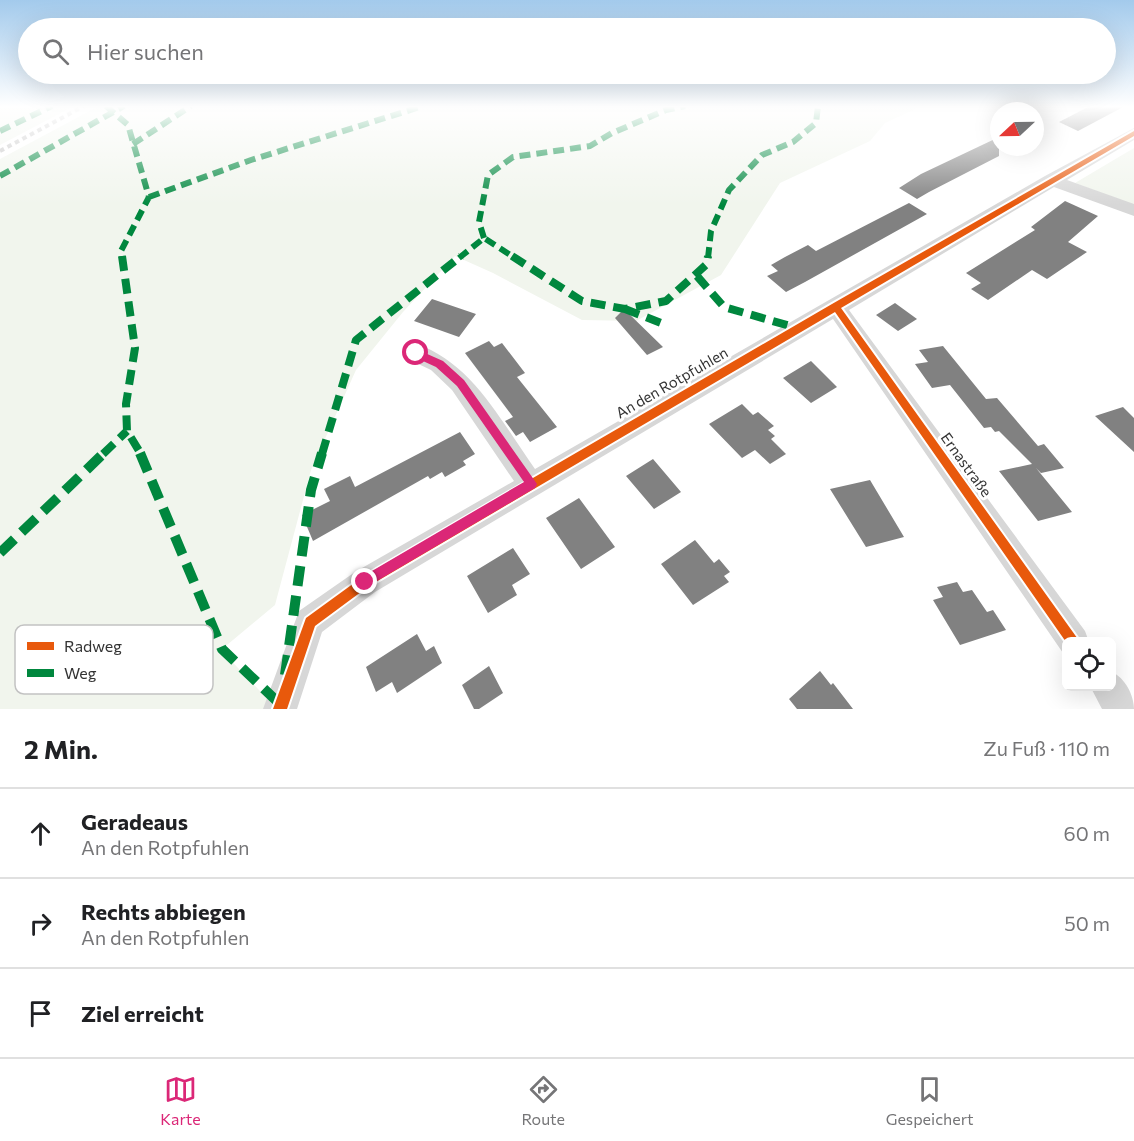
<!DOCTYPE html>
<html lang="de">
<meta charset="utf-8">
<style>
:root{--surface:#fff;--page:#f2f2f2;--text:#202124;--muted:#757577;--line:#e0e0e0;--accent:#db2777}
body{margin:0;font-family:Commissioner,sans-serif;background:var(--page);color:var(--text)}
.controls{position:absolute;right:18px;bottom:18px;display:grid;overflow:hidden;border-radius:9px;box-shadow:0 6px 24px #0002}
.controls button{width:54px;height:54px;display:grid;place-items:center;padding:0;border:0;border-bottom:2px solid var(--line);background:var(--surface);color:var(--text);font:30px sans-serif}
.compass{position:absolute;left:990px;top:102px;width:54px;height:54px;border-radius:50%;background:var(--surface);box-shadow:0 6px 24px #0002;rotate:248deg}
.stop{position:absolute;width:18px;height:18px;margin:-14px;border:4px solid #db2777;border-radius:50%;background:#fff}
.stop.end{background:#db2777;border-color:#fff;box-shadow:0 2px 6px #0008}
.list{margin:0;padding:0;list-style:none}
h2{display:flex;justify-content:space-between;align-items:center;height:78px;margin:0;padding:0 24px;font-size:26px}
h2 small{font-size:20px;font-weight:400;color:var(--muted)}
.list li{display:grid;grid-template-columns:39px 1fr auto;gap:18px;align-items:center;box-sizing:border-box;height:90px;padding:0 24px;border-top:2px solid var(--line)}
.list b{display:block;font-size:22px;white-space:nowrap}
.list p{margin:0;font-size:20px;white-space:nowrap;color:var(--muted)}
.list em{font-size:20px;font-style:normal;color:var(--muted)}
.icon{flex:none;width:33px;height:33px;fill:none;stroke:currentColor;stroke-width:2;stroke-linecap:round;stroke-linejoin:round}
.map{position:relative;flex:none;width:1134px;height:709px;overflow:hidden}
.search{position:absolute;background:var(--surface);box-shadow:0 6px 24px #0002;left:18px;right:18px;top:18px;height:66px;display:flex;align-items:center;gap:15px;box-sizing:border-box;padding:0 21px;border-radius:33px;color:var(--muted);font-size:22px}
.sheet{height:348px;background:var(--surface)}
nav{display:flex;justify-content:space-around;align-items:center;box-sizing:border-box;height:84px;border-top:2px solid var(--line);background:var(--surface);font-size:16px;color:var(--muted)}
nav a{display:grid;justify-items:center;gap:3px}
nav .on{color:var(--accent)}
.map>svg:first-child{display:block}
.green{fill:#f1f5ed}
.building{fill:#818181}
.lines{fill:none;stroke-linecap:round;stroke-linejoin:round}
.minor{fill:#d7d7d7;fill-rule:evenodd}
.rail{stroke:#bebebe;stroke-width:4;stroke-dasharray:4.5 4;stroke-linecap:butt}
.quiet-far2{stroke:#00873e;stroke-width:6;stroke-dasharray:11 6;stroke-linecap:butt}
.quiet-far1{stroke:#00873e;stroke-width:8;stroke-dasharray:15 8;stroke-linecap:butt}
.quiet{stroke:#00873e;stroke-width:10;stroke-dasharray:20 10;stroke-linecap:butt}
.cycleway-casing{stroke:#fff;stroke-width:4}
.cycleway{fill:#e8590c;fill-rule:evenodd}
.route{fill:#db2777}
.labels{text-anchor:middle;stroke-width:6;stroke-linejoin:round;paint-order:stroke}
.street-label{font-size:15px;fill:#333;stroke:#fff}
.key{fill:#fff;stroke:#c2c2c2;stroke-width:1.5}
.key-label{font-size:16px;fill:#333}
</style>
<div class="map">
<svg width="1134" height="709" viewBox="0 0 1134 709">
<rect width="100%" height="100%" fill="#fff"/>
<path class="green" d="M0,106H74L0,145Z
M99,106H922L885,123L870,141L780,183L721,275L636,321L582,320L493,273L455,256L403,312L356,370L311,470L275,605L221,650L277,709H0V159Z
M1134,148V205L1075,183Z"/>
<path class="building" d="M1090,106H1125L1078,131L1059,122Z
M999,137V156L929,192L917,199L899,188L921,174Z
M1065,201L1098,216L1068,242L1087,252L1047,279L1032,270L988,300L971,289L981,283L966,273L1035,230L1031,227Z
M909,203L927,214L805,282L786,292L767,276L778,271L771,265L785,257L808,245L816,251Z
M432,299L476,314L459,337L414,321Z
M895,303L917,319L898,331L876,315Z
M624,309L663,347L647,355L615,318Z
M489,341L494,347L502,343L525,373L517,377L557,427L530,442L523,432L516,436L505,421L513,417L465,353Z
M943,346L986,399L997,398L1038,446L1044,444L1064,468L1041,473L1036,468L1072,512L1038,521L999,471L1032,464L999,431L995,432L991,427L984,428L950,385L932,388L915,364L928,362L919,350Z
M811,361L837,387L811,403L783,378Z
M742,404L753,415L758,412L774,426L768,430L775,436L771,439L786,454L770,464L755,450L742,458L709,424Z
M1123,407L1134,418V452L1095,416Z
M460,432L475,454L463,461L466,465L445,477L442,472L430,479L428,476L313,541L302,515L330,501L324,489L350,476L355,487Z
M653,459L681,492L654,509L626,476Z
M870,480L904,537L866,547L830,489Z
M579,498L615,547L581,569L546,518Z
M695,540L714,563L719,559L730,572L724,576L729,582L693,605L661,564Z
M513,548L530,574L512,585L517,595L488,613L467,576Z
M957,582L963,592L972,590L987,612L993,610L1006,630L960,645L933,600L943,597L937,587Z
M417,634L426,651L434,646L442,663L397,693L392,682L376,692L366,667Z
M489,666L503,693L479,709H474L462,685Z
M820,671L831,685L833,683L853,709H797L789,699Z"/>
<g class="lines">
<path class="minor" d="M1134,128V140L1067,180L1134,204V216L1054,187L849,310L1085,631L1089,642H1066V654L1063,653L833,319L375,592L322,632L297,709H263L299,611L355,572L514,481L452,390L431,370L408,359L405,353L408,347L416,344C472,362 502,423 535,469L1045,176Z
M1112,672C1125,678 1134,695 1134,709H1102L1090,686H1112Z"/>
<path class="rail" d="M0,151L84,106"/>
<path class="quiet-far2" d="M106,106L128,125L149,197L121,251L122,258
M0,131L52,106
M133,144L191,106
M0,176L124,106
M149,197L251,160L423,106
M484,238L479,222L488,175L513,157L590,146L612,133L666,110L685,106
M459,258L484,238L515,258
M708,258L711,231L729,190L762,155L793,142L816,123L818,106"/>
<path class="quiet-far1" d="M122,256L135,348L126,404L127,431L141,454
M512,256L582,301L625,309L666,301L707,264L708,256
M697,276L724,307L797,328
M625,309L661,323
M103,454L127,431
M322,454L356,340L461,256"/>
<path class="quiet" d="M140,453L222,649L281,705V701
M0,553L104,453
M285,675L311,490L322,453"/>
<g class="cycleway-casing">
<path id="cycleway" d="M1134,131V136L841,308L1080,642H1066L835,312L369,586L315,626L287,709H273L306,618L361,578L832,304Z"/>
</g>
<use href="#cycleway" class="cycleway"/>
</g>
<linearGradient id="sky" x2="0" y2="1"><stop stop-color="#a3caec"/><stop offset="0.52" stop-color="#fff"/><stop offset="1" stop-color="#fff" stop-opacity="0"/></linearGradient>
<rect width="1134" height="205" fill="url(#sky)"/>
<path class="route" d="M416,349L443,361L464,380L537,484L535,488L365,588L360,586V578L524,482L457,386L436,367L412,356L411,353Z"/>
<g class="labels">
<g class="street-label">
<text transform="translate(672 383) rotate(-30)" y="5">An den Rotpfuhlen</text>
<text transform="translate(966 465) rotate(54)" y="5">Ernastraße</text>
</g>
</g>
<rect x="15" y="625" width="198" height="69" rx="9" class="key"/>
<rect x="27" y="642" width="27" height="8" fill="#e8590c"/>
<rect x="27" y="669" width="27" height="8" fill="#00873e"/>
<g class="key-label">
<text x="64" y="652">Radweg</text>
<text x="64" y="679">Weg</text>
</g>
</svg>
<div class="controls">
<button><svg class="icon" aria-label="locate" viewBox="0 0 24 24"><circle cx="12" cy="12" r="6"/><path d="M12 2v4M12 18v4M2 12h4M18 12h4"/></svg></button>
</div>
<svg class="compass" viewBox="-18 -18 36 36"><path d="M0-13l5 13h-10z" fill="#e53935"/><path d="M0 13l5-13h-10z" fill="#757577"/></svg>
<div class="stop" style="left:416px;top:353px"></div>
<div class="stop end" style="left:365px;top:582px"></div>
<div class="search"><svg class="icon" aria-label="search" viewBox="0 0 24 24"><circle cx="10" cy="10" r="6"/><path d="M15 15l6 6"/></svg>Hier suchen</div>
</div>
<section class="sheet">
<h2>2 Min.<small>Zu Fuß · 110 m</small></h2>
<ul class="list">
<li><svg class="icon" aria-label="ahead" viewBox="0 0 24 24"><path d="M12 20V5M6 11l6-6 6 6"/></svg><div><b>Geradeaus</b><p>An den Rotpfuhlen</p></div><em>60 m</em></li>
<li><svg class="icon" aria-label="right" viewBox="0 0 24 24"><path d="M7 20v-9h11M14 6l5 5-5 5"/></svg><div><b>Rechts abbiegen</b><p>An den Rotpfuhlen</p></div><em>50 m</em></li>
<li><svg class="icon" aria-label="arrive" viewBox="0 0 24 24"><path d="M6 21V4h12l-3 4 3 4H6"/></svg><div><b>Ziel erreicht</b></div></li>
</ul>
</section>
<nav>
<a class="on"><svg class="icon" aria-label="map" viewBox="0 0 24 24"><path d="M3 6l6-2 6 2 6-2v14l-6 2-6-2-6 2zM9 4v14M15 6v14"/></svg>Karte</a>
<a><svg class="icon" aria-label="directions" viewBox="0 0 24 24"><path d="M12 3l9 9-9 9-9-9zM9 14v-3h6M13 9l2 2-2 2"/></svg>Route</a>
<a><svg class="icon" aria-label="saved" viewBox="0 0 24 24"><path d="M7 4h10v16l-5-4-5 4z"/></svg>Gespeichert</a>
</nav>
